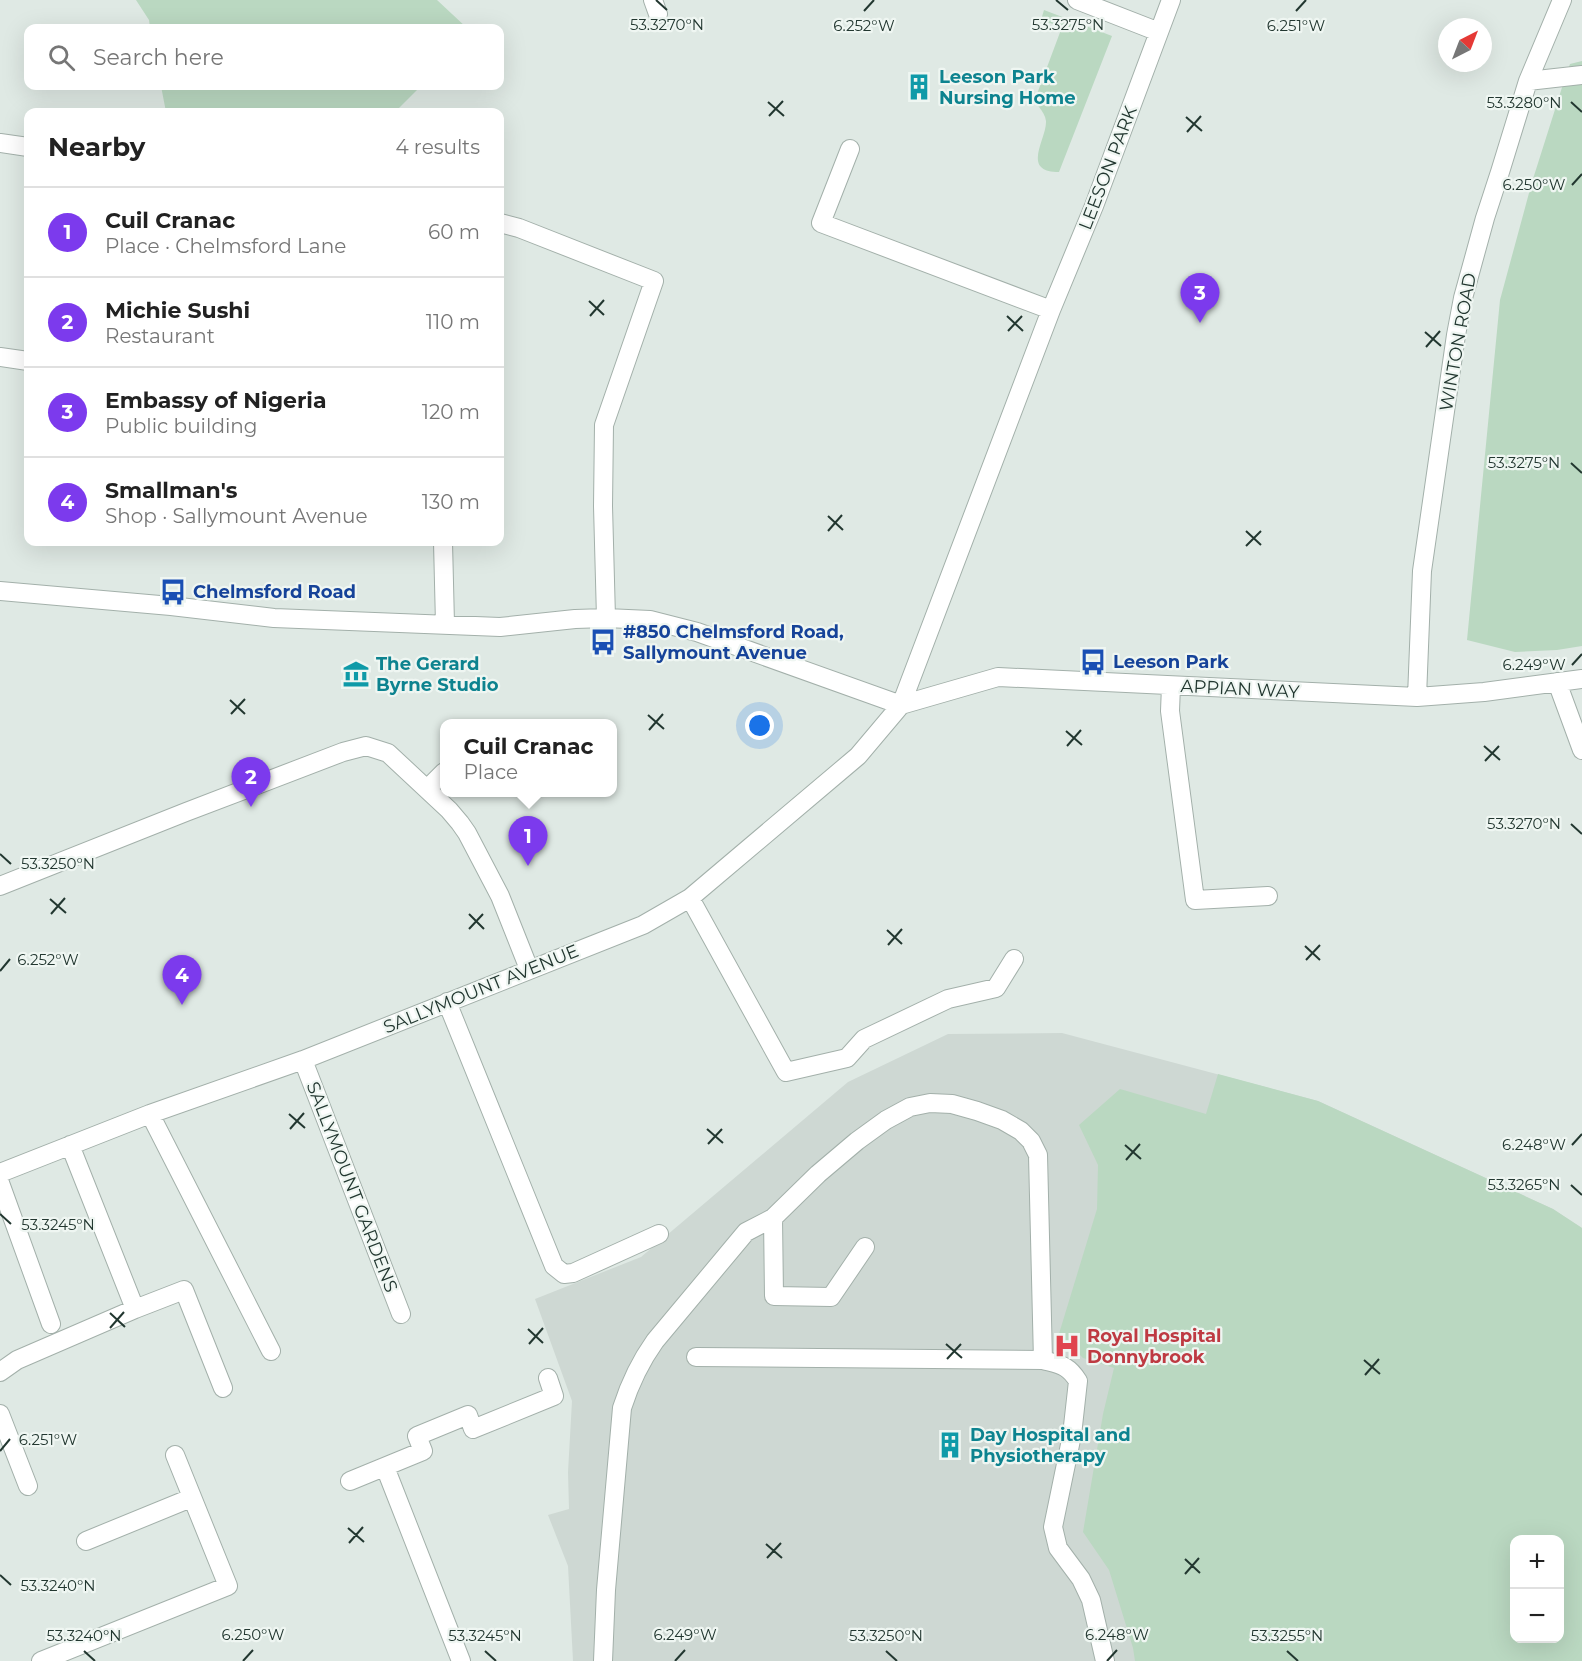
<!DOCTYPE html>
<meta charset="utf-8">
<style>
:root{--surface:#fff;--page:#f6f6f6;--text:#222;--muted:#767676;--line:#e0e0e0;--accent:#7c3aed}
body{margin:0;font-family:Montserrat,sans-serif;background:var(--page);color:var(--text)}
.controls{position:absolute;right:18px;bottom:18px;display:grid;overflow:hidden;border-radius:12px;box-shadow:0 6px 24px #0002}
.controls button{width:54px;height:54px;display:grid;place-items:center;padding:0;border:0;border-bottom:2px solid var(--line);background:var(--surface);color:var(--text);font:30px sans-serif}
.compass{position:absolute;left:1438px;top:18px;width:54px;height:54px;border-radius:50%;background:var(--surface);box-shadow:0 6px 24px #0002;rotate:42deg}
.you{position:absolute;left:760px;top:726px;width:21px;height:21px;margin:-15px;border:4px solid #fff;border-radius:50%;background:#1a73e8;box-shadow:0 0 0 9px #1a73e833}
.badge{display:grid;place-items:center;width:39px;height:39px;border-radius:50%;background:var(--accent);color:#fff;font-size:20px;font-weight:700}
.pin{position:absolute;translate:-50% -50px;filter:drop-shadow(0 2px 3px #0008)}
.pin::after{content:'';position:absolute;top:32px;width:21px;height:18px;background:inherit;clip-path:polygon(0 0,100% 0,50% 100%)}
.popup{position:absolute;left:440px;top:719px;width:177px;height:78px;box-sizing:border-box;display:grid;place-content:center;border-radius:12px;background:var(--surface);filter:drop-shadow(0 2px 4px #0005);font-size:20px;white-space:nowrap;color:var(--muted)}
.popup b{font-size:22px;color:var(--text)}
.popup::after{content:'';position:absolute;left:50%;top:100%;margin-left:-12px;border:12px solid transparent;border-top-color:var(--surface)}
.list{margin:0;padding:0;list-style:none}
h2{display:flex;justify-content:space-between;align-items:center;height:78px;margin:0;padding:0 24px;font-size:26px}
h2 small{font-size:20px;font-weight:400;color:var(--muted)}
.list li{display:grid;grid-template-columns:39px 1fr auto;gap:18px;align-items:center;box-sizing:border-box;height:90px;padding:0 24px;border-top:2px solid var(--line)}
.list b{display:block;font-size:22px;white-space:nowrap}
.list p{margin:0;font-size:20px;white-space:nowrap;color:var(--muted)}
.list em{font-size:20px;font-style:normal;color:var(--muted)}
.icon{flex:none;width:33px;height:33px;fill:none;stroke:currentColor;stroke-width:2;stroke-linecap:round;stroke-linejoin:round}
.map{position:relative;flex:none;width:1582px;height:1661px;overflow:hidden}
.search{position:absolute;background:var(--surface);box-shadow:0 6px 24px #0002;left:24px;top:24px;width:480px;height:66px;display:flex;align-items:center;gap:15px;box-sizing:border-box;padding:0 21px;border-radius:12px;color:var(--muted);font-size:22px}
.panel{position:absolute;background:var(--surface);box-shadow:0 6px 24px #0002;left:24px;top:108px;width:480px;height:438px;border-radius:12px}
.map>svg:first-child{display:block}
.built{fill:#ced8d3;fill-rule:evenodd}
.green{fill:#bad8c1;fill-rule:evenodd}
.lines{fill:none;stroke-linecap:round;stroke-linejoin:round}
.minor-casing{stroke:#a3b0aa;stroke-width:20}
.minor{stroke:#fff;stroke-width:18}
.ticks{fill:none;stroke:#223730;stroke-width:2}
.labels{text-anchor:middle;stroke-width:4.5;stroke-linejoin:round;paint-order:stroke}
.culture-label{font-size:18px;font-weight:bold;fill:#0d838f;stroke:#eff6f2;text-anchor:start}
.street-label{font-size:18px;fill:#223730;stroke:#eff6f2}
.transit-label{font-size:18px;font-weight:bold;fill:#164399;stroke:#eff6f2;text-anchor:start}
.health-label{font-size:18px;font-weight:bold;fill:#be3a42;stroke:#eff6f2;text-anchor:start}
.ticks-label{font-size:15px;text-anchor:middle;fill:#223730;stroke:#eff6f2;stroke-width:4.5;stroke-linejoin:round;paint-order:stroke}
</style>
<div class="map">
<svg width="1582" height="1661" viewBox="0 0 1582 1661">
<rect width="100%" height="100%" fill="#dfe9e4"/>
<path class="built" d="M1062,1033L1318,1101L1553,1209L1582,1228V1661H573L568,1566L548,1515L569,1509L568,1472L572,1401L535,1299L641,1257L848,1082L948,1034ZM1514,1540H1560V1638H1514Z"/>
<path class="green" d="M136,0H437L467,28H150L149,20Z
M1044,10L1112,36L1059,172C1020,172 1047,139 1046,121C1045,111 1034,102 1028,94L1029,91L1037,94L1062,27L1041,20Z
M1582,61V646L1557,650L1515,652L1467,640L1500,300L1532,182L1565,78L1570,64Z
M161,86H421L395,112H166Z
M1218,1074L1318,1101L1553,1209L1582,1228V1661H1135L1133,1648L1109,1570L1083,1532L1103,1414L1114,1368L1083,1358L1071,1346L1058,1337L1097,1209L1098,1165L1079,1125L1120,1089L1206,1114ZM1514,1540H1560V1638H1514Z"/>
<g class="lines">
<g class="minor-casing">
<path id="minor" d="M653,0L658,14
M1077,0L1159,32
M1528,81L1582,75
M0,143L28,147
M850,149L821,223L1051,310
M500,223L519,228L654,281L604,425L603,506L606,618
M0,357L28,361
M443,542L445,624
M0,591L171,606L274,618L500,627L575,619L606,618L650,620L697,632L901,705
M1557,682L1582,750
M1171,686L1170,711L1195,900L1268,896
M1417,697L1422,571L1456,335L1463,298L1485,218L1500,172L1528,81L1562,0
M901,705L998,677L1417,697L1484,692L1582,679
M427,789L444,772
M0,886L186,812L343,752L366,746L388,753L449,810L460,823L467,833L500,896L529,969
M690,898L786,1072L847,1058L864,1039L948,999L996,988L1014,959
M447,1002L554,1266L564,1274L573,1273L659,1234
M303,1060L401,1314
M150,1114L271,1351
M70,1145L135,1309
M0,1173L150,1114L303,1060L643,925L690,898L858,756L901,705L1051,310L1094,206L1171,0
M0,1183L51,1324
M773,1218L774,1296L831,1297L865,1247
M696,1357L1043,1360
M0,1372L17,1360L135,1309L184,1290L223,1388
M0,1414L28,1486
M385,1467L461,1661
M350,1481L423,1451L417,1436L468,1415L473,1429L554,1396L548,1378
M86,1541L191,1498
M41,1661L228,1586L175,1455
M603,1661L606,1590L622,1408C630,1383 640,1362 655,1341L746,1232L773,1218L818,1174L857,1141L886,1120L910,1107L930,1103L952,1104L977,1111L1002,1120L1021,1131L1031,1141L1038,1155L1043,1360C1061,1365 1068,1365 1078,1381L1072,1435L1053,1527L1058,1548L1081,1579L1091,1600L1105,1661"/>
</g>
<use href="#minor" class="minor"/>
</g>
<path class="ticks" d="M656,0L667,10M1056,0L1068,10M864,11L874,0M1296,11L1306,0M768,102L784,116M1571,102L1582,112M769,116L783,101M1186,117L1202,131M1187,132L1201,116M1572,185L1582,174M589,301L604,315M590,316L604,300M1007,316L1023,331M1008,331L1022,316M1425,332L1441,346M1426,347L1440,331M1571,463L1582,473M828,516L843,530M828,531L842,515M1246,531L1261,545M1246,546L1261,531M1572,665L1582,654M230,700L245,714M231,714L245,699M648,715L664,729M649,730L663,714M1066,731L1082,745M1067,746L1081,730M1484,746L1500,760M1485,761L1499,746M1571,824L1582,834M0,854L11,864M50,899L66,913M51,914L65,898M469,914L484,929M469,929L483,914M887,930L902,944M888,945L902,929M1305,946L1320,960M1306,960L1320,945M0,971L10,959M289,1114L305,1128M290,1129L304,1113M707,1129L723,1143M708,1144L722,1129M1125,1145L1141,1159M1572,1145L1582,1134M1126,1160L1140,1144M1571,1185L1582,1195M0,1214L11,1224M110,1313L125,1327M110,1328L124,1312M528,1329L543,1343M529,1344L543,1328M946,1344L962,1358M947,1359L961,1344M1364,1360L1380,1374M1365,1375L1379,1359M0,1451L10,1439M348,1528L364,1542M349,1543L363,1527M766,1544L782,1558M767,1558L781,1543M1185,1559L1200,1573M1185,1574L1199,1558M0,1575L11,1585M84,1651L95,1661M485,1651L496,1661M886,1651L897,1661M1287,1651L1298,1661M243,1661L253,1650M675,1661L685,1650M1107,1661L1117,1650"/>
<defs>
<g id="building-bare" transform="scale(2.07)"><path d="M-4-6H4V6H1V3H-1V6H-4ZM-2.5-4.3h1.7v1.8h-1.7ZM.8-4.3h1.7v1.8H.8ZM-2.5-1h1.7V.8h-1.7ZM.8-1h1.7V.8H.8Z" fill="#0f9aa8" stroke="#eff6f2" stroke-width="2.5" paint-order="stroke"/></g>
<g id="bus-bare" transform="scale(2.07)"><path d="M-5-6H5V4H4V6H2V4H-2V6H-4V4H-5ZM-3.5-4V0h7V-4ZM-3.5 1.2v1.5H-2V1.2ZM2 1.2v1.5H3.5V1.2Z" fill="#1a4fb4" stroke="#eff6f2" stroke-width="2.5" paint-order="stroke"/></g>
<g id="museum-bare" transform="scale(2.07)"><path d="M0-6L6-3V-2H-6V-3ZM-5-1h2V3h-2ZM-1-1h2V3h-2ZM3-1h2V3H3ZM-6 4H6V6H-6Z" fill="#0f9aa8" stroke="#eff6f2" stroke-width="2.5" paint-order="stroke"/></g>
<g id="hospital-bare" transform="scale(2.07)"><path d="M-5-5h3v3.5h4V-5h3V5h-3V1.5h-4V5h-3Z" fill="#e0444e" stroke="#eff6f2" stroke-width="2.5" paint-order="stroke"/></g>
</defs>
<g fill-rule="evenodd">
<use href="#building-bare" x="919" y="87"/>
<use href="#bus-bare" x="173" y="592"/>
<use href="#bus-bare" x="603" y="642"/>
<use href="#bus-bare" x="1093" y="662"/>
<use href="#museum-bare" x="356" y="674"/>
<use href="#hospital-bare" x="1067" y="1346"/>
<use href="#building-bare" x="950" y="1445"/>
</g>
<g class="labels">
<g class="culture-label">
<text x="939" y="83">Leeson Park<tspan x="939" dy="21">Nursing Home</tspan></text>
<text x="376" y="670">The Gerard<tspan x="376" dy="21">Byrne Studio</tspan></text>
<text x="970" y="1441">Day Hospital and<tspan x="970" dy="21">Physiotherapy</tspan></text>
</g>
<g class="street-label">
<text transform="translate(1108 168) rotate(-69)" y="6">LEESON PARK</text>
<text transform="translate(1458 342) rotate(-80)" y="6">WINTON ROAD</text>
<text transform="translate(1240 689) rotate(3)" y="6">APPIAN WAY</text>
<text transform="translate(481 989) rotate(-22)" y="6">SALLYMOUNT AVENUE</text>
<text transform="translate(352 1187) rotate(69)" y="6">SALLYMOUNT GARDENS</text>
</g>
<g class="transit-label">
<text x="193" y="598">Chelmsford Road</text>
<text x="623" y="638">#850 Chelmsford Road,<tspan x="623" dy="21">Sallymount Avenue</tspan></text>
<text x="1113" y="668">Leeson Park</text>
</g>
<g class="health-label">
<text x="1087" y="1342">Royal Hospital<tspan x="1087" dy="21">Donnybrook</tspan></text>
</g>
</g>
<g class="ticks-label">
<text x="667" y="30">53.3270°N</text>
<text x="1068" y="30">53.3275°N</text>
<text x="864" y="31">6.252°W</text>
<text x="1296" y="31">6.251°W</text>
<text x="1524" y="108">53.3280°N</text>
<text x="1534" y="190">6.250°W</text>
<text x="1524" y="468">53.3275°N</text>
<text x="1534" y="670">6.249°W</text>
<text x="1524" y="829">53.3270°N</text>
<text x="58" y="869">53.3250°N</text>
<text x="48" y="965">6.252°W</text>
<text x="1534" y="1150">6.248°W</text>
<text x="1524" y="1190">53.3265°N</text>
<text x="58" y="1230">53.3245°N</text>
<text x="48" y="1445">6.251°W</text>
<text x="58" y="1591">53.3240°N</text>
<text x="253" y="1640">6.250°W</text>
<text x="685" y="1640">6.249°W</text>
<text x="1117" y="1640">6.248°W</text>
<text x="84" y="1641">53.3240°N</text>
<text x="485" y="1641">53.3245°N</text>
<text x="886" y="1641">53.3250°N</text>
<text x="1287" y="1641">53.3255°N</text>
</g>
</svg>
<div class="controls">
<button>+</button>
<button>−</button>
</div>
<svg class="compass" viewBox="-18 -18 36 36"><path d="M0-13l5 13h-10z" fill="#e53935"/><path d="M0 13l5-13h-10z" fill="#767676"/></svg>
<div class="you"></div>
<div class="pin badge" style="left:528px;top:866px">1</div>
<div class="popup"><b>Cuil Cranac</b>Place</div>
<div class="pin badge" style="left:251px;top:807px">2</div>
<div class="pin badge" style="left:1200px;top:323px">3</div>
<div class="pin badge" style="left:182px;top:1005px">4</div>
<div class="search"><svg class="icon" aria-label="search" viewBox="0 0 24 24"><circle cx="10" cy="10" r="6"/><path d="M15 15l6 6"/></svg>Search here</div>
<section class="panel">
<h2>Nearby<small>4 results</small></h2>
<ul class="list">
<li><span class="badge">1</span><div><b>Cuil Cranac</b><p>Place · Chelmsford Lane</p></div><em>60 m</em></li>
<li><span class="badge">2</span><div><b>Michie Sushi</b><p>Restaurant</p></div><em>110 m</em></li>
<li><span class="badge">3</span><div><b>Embassy of Nigeria</b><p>Public building</p></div><em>120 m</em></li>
<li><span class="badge">4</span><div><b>Smallman's</b><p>Shop · Sallymount Avenue</p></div><em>130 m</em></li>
</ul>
</section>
</div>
